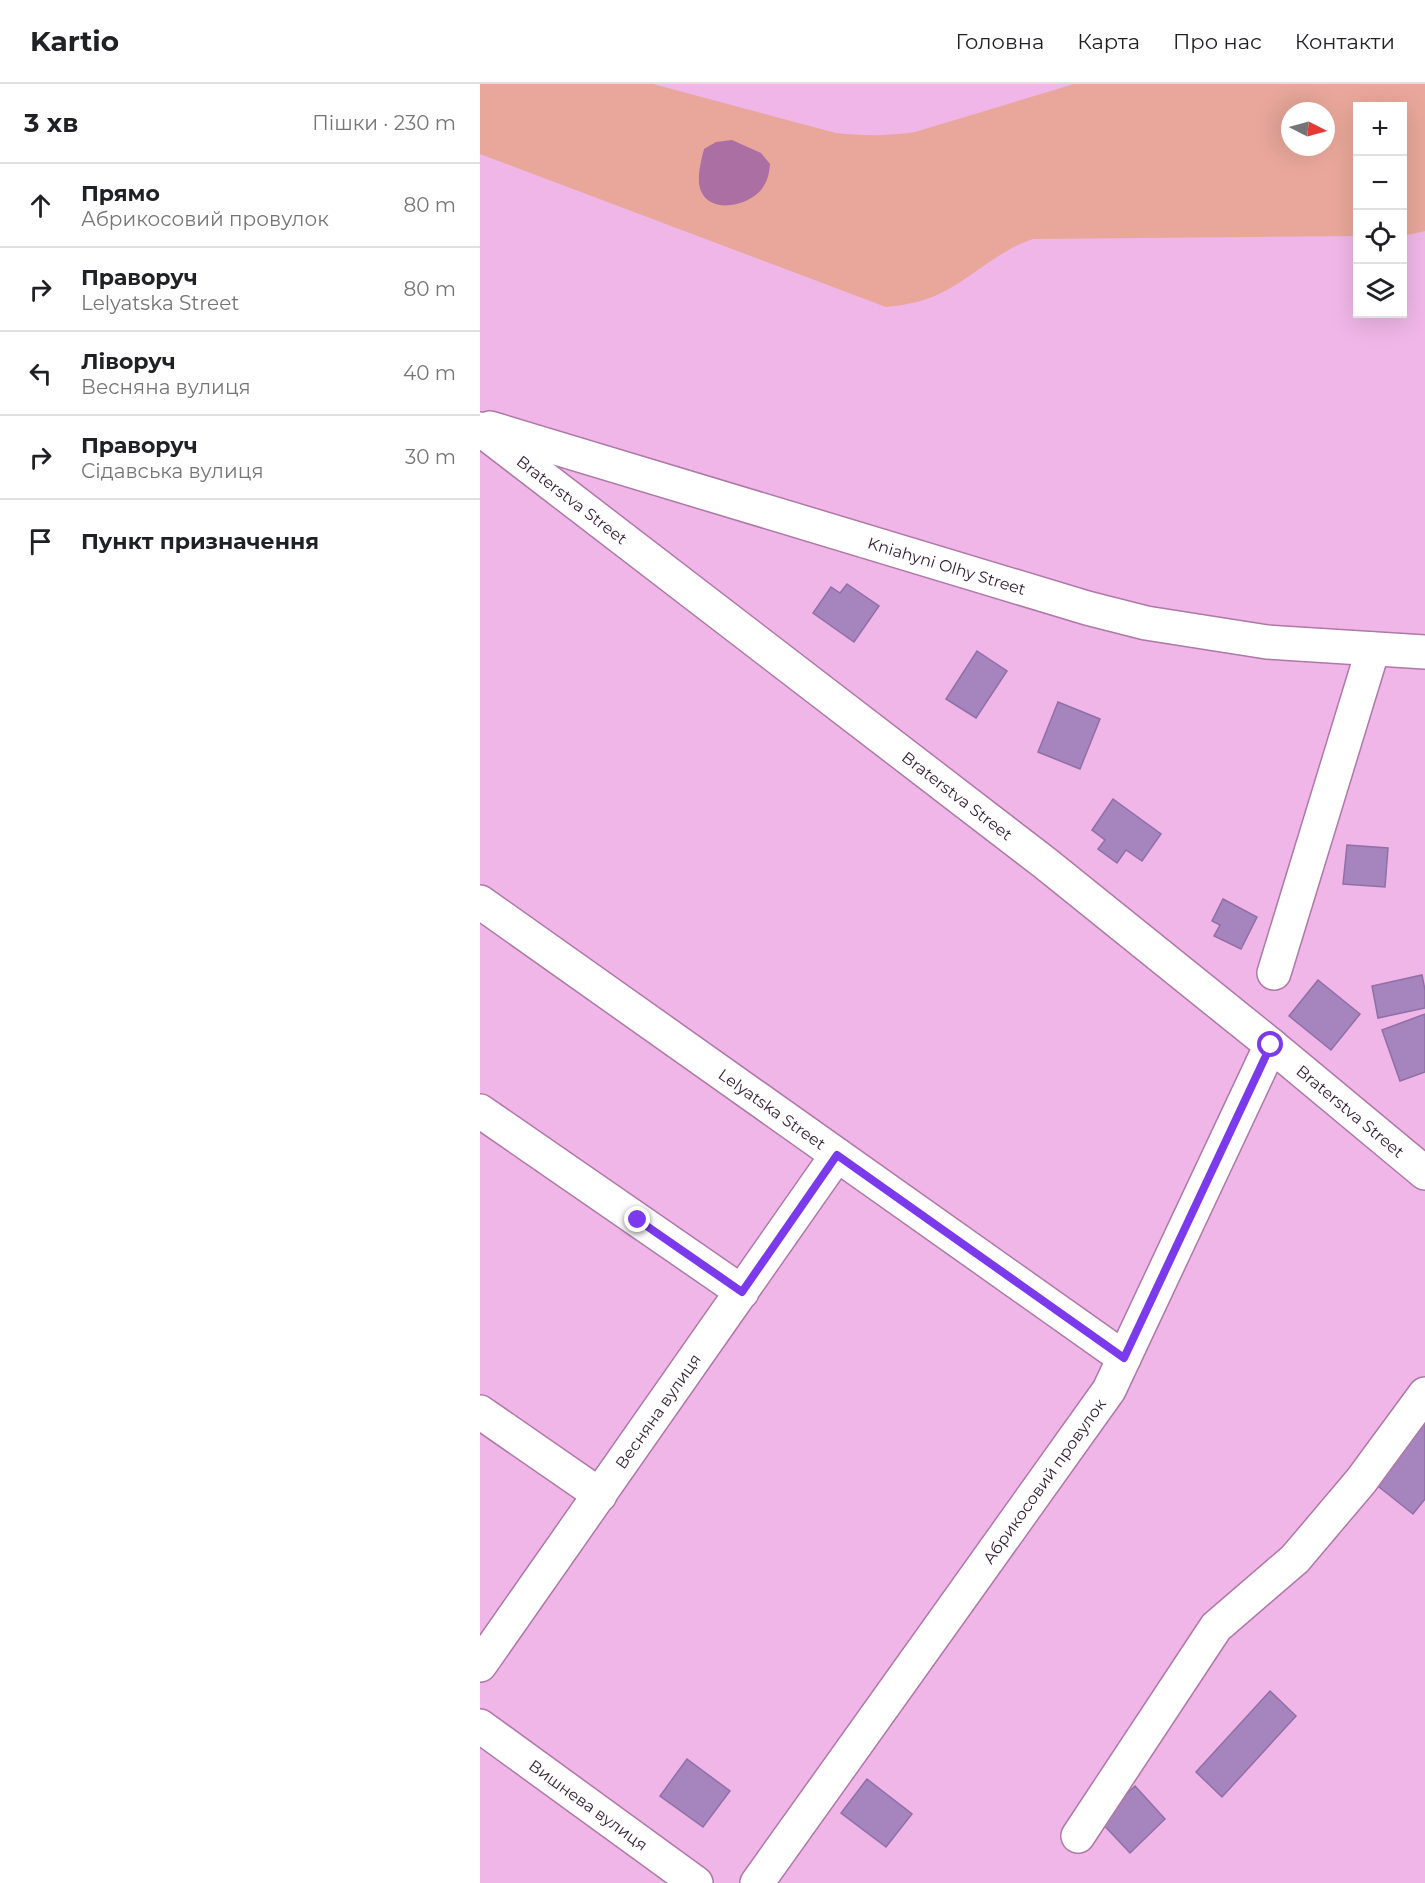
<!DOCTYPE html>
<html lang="uk">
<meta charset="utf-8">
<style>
:root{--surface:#fff;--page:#f2f2f2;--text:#202124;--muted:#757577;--line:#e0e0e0}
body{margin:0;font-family:Montserrat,sans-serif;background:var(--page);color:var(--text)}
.controls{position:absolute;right:18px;top:18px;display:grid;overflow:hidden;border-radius:0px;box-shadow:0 6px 24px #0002}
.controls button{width:54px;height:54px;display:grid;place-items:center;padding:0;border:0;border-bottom:2px solid var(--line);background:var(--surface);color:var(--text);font:30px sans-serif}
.compass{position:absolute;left:801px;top:18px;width:54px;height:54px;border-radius:50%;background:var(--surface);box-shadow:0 6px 24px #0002;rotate:96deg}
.stop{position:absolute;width:18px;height:18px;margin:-14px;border:4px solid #7c3aed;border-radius:50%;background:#fff}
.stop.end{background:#7c3aed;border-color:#fff;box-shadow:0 2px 6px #0008}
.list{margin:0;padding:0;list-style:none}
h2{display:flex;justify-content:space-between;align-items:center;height:78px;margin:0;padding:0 24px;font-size:26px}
h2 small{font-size:20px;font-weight:400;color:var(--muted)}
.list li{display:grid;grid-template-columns:39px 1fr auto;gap:18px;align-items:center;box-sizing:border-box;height:84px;padding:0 24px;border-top:2px solid var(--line)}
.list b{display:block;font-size:22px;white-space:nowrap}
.list p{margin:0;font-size:20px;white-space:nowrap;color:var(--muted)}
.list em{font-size:20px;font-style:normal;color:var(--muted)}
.icon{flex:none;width:33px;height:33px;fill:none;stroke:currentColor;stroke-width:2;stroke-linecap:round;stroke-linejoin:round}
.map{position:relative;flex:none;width:945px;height:1799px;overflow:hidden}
header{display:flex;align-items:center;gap:36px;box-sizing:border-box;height:84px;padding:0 30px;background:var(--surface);border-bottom:2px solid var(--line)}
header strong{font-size:28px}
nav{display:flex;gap:33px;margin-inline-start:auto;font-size:21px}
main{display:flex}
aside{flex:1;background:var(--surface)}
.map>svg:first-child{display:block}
.green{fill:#e8a79a;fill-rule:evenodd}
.water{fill:#ab6fa3}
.building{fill:#a684bd;stroke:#906fa6;stroke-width:1.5}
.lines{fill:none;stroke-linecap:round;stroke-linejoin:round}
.minor-casing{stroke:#ae79a7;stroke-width:36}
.minor{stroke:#fff;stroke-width:33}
.route{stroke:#7c3aed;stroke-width:8}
.labels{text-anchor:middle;stroke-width:5;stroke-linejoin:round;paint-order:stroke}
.street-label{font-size:16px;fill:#311c2e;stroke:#fcc3f4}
</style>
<header>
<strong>Kartio</strong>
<nav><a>Головна</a><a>Карта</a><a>Про нас</a><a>Контакти</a></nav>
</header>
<main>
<aside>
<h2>3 хв<small>Пішки · 230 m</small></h2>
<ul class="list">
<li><svg class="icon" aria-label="ahead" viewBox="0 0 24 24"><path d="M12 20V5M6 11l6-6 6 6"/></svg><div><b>Прямо</b><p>Абрикосовий провулок</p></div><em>80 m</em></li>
<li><svg class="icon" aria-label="right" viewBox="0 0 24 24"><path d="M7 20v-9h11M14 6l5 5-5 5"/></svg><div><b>Праворуч</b><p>Lelyatska Street</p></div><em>80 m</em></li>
<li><svg class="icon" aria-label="left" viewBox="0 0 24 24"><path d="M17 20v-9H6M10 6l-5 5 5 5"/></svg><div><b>Ліворуч</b><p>Весняна вулиця</p></div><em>40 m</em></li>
<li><svg class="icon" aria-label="right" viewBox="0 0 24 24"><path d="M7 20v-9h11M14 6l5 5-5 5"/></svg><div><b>Праворуч</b><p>Сідавська вулиця</p></div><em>30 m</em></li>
<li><svg class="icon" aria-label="arrive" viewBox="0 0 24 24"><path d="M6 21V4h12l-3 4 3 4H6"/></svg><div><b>Пункт призначення</b></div></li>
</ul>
</aside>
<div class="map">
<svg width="945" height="1799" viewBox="0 0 945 1799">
<rect width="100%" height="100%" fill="#efb6e7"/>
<path class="green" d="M0,0H173L356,49C384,52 408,52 435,48L594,0H945V147L923,152L922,22H878L877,152L553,155C522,165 498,188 469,205C450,216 428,221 406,223L0,70ZM810,27H846V63H810Z"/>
<path class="water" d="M252,56L281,69L290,80C289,90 288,97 281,106C269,121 231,131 221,107C216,96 221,77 224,65L236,58Z"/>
<path class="building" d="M367,500L399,522L374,558L333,529L351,503L360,509Z
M497,567L527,587L496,634L466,615Z
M578,618L620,635L600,685L558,668Z
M633,715L681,750L662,777L646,766L637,779L618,765L625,756L612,746Z
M867,761L908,764L905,803L863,800Z
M743,815L777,833L761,865L734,852L740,841L732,837Z
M942,891L945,906V924L898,934L892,902Z
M838,896L880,930L851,966L809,932Z
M945,930V988L920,997L902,946Z
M942,1338L945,1341V1415L933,1430L894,1399Z
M790,1607L816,1632L742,1713L716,1688Z
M207,1675L250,1707L223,1743L180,1712Z
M387,1695L432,1730L406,1763L361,1729Z
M655,1702L685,1735L650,1769L619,1736Z"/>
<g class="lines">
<g class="minor-casing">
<g id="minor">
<path id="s1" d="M10,344L607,524L666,539L787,558L945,568"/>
<path id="s2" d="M0,345L565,779L791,961L945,1089"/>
<path id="s3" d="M0,818L644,1274"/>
<path d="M794,889L893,565"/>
<path d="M0,1027L262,1208"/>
<path d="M0,1328L120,1411"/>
<path id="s4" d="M0,1581L357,1071"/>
<path id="s5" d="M0,1642L216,1799"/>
<path d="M598,1752L736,1543L815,1475L881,1397L945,1310"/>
<path id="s6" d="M277,1799L629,1306L791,961"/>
</g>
</g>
<use href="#minor" class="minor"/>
</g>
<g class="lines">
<path class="route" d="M158,1136L262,1208L357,1071L644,1274L791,961"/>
</g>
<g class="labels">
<g class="street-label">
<text dy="6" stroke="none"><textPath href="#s2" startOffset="116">Braterstva Street</textPath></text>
<text dy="6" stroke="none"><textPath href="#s1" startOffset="477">Kniahyni Olhy Street</textPath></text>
<text dy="6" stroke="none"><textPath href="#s2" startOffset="602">Braterstva Street</textPath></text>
<text dy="6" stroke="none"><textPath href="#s3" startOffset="358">Lelyatska Street</textPath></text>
<text dy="6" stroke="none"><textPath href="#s2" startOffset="1106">Braterstva Street</textPath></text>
<text dy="6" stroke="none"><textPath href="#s4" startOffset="310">Весняна вулиця</textPath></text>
<text dy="6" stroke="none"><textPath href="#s6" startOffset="494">Абрикосовий провулок</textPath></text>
<text dy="6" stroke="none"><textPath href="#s5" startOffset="134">Вишнева вулиця</textPath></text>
</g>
</g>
</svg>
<div class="controls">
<button>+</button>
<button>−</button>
<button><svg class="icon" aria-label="locate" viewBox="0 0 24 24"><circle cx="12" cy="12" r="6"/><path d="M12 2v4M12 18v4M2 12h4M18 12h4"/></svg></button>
<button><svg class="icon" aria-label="layers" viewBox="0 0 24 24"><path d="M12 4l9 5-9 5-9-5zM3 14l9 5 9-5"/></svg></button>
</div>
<svg class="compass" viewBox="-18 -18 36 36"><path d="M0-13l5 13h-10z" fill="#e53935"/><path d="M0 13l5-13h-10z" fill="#757577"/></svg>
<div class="stop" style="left:791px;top:961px"></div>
<div class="stop end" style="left:158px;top:1136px"></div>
</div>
</main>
